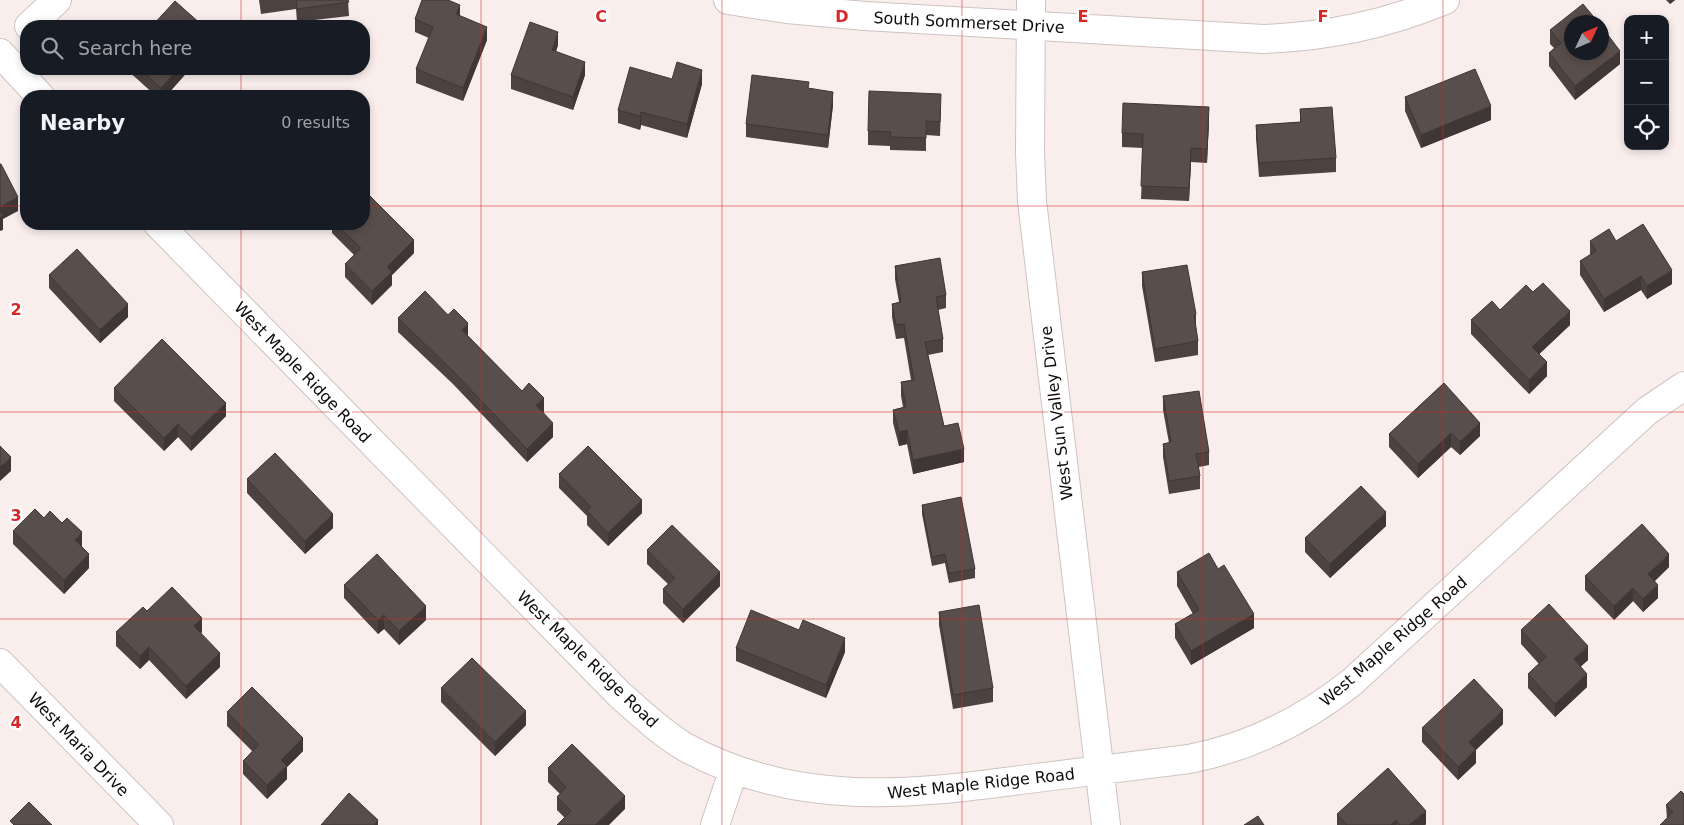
<!DOCTYPE html>
<meta charset="utf-8">
<style>
:root{--surface:#171b24;--page:#242831;--text:#f1f3f6;--muted:#9ea1a6;--line:#363941}
body{margin:0;font-family:"DejaVu Sans",sans-serif;background:var(--page);color:var(--text)}
.controls{position:absolute;right:15px;top:15px;display:grid;overflow:hidden;border-radius:10px;box-shadow:0 2px 8px #0003}
.controls button{width:45px;height:45px;display:grid;place-items:center;padding:0;border:0;border-bottom:1px solid var(--line);background:var(--surface);color:var(--text);font:25px sans-serif}
.compass{position:absolute;left:1564px;top:15px;width:45px;height:45px;border-radius:50%;background:var(--surface);box-shadow:0 2px 8px #0003;rotate:46deg}
.list{margin:0;padding:0;list-style:none}
h2{display:flex;justify-content:space-between;align-items:center;height:65px;margin:0;padding:0 20px;font-size:21px}
h2 small{font-size:16px;font-weight:400;color:var(--muted)}
.icon{flex:none;width:28px;height:28px;fill:none;stroke:currentColor;stroke-width:2;stroke-linecap:round;stroke-linejoin:round}
.map{position:relative;flex:none;width:1684px;height:825px;overflow:hidden}
.search{position:absolute;background:var(--surface);box-shadow:0 2px 8px #0003;left:20px;top:20px;width:350px;height:55px;display:flex;align-items:center;gap:12px;box-sizing:border-box;padding:0 18px;border-radius:20px;color:var(--muted);font-size:19px}
.panel{position:absolute;background:var(--surface);box-shadow:0 2px 8px #0003;left:20px;top:90px;width:350px;height:140px;border-radius:20px}
.map>svg:first-child{display:block}
.lines{fill:none;stroke-linecap:round;stroke-linejoin:round}
.minor-casing{stroke:#cec3c0;stroke-width:30}
.minor{stroke:#fff;stroke-width:28}
.wall{fill:#4c4341}
.shaded-wall{fill:#3e3735}
.building{fill:#584e4c;stroke:#3e3735}
.grid{fill:none;stroke:#d62828;stroke-width:1;stroke-opacity:0.55}
.labels{text-anchor:middle;stroke-width:5;stroke-linejoin:round;paint-order:stroke}
.street-label{font-size:16px;fill:#0f0b0b;stroke:#fefefe}
.grid-label{font-size:16px;text-anchor:middle;font-weight:bold;fill:#d62828;stroke:#fefefe;stroke-width:5;stroke-linejoin:round;paint-order:stroke}
</style>
<div class="map">
<svg width="1684" height="825" viewBox="0 0 1684 825">
<rect width="100%" height="100%" fill="#f9eeeb"/>
<g class="lines">
<g class="minor-casing">
<path id="minor" d="M728,0L787,9L865,16L1264,39C1330,36 1384,25 1445,0
M1031,0L1030,152L1032,201L1106,825
M29,26L57,0
M0,53L40,96
M158,224L620,695C641,713 661,733 685,747C796,808 909,795 1028,779C1082,772 1136,766 1189,759C1251,747 1303,721 1352,682L1647,411L1684,386
M0,663L159,825
M715,825L734,769"/>
</g>
<use href="#minor" class="minor"/>
</g>
<path class="wall" d="M259,0H348L349,16L297,22L296,9L261,14Z
M1666,0H1675L1670,4Z
M460,16L487,40L463,101L416,83V69L429,38L415,32V19Z
M1550,30L1620,64L1575,100L1549,66V53L1554,48L1550,44Z
M558,45L556,51L585,75L573,110L511,89V75Z
M126,69H190L166,96H156Z
M672,79L702,84L687,138L641,125L640,130L618,123V110Z
M809,89L833,105L828,148L746,137V124Z
M1405,97L1491,120L1421,148L1405,111Z
M941,108L940,136L926,135V151L890,150V146L868,145V131Z
M1300,109L1336,158V172L1259,177L1256,138V125L1300,122Z
M1209,121L1207,163L1191,162L1189,201L1141,199L1143,148L1122,147V133Z
M332,224H364L414,253L392,275V285L372,305L345,277V264L354,255L332,233Z
M1590,241H1616L1672,284L1647,299L1641,290L1604,312L1580,275V261L1590,255Z
M895,266L946,295V308L938,310L943,339V352L928,355L944,426L964,462L913,474L907,444L899,446L893,423V410L903,407L901,396V382L911,380L904,338L896,339L892,317V304L899,302L895,279Z
M1142,272L1196,314V327L1198,341V355L1155,362L1142,286Z
M49,275L128,317L100,343L49,288Z
M1533,292L1570,325L1539,354L1547,376L1529,394L1471,334V320L1500,310Z
M448,315L468,336L522,391L544,412H543L553,437L527,462L453,384L398,332V318Z
M1444,383L1480,436L1460,455L1451,447L1418,478L1389,447V434Z
M114,388L226,416L191,451L178,437L164,451L114,401Z
M1163,396L1209,452V465L1199,467L1200,476V489L1169,494L1163,457V444L1169,443L1163,410Z
M559,474L642,513L608,546L587,525V516L559,488Z
M247,479L333,528L305,554L247,493Z
M922,505L975,569V578L949,583L945,563L932,566L922,514Z
M44,518L82,546L89,568L64,594L13,544V531Z
M1386,526L1330,578L1305,552V538Z
M647,550L720,586L683,623L663,603V589L668,584L647,564Z
M1669,567L1655,581L1658,598L1643,612L1633,601L1614,620L1585,590V576Z
M1177,572L1254,628L1191,665L1175,638V624L1193,614L1177,586Z
M344,585L426,620L399,645L384,629L378,634L344,598Z
M147,611L202,632L201,633L220,667L186,699L149,660L140,669L116,646V632Z
M939,612L993,688V702L953,709L939,625Z
M799,630L845,652L826,698L736,661V648Z
M1521,630L1588,660L1581,666L1587,687L1555,717L1528,688V674L1539,664L1521,644Z
M441,688L526,725L495,756L441,702Z
M227,712L303,751L287,767V779L267,799L243,774V761L252,751L227,726Z
M1503,724L1476,750V763L1458,780L1422,742V728Z
M548,768L625,809L564,817L557,810V797L560,794L548,782Z
M1684,794V825L1667,819L1666,805Z
M1337,814L1426,824L1425,825H1337Z"/>
<path class="shaded-wall" d="M1670,0H1675L1670,4Z
M460,5V18L456,14Z
M487,27V40L463,101V88Z
M558,32V45L552,63V50Z
M1620,51V64L1575,100V86Z
M585,62V75L573,110V97Z
M178,69H190L166,96H161V88Z
M702,70V84L687,138V124Z
M833,92V105L828,148V135Z
M1491,106V120L1421,148V135Z
M1209,107V121L1207,163V149Z
M641,112V125L640,130V116Z
M1191,148V162L1189,201V188Z
M18,197V211L3,219V230L0,231V207Z
M414,240V253L392,275V285L372,305V291L387,267Z
M1672,270V284L1647,299V286Z
M1641,276V290L1604,312V299Z
M128,304V317L100,343V330Z
M1570,311V325L1532,361V347Z
M468,323V337L462,330Z
M1547,362V376L1529,394V380Z
M544,398V412L536,419V405Z
M226,403V416L191,451V437Z
M553,423V437L527,462V449Z
M1480,423V436L1460,455V442Z
M178,424V437L164,451V438Z
M907,430V444L899,446V432Z
M1451,433V447L1418,478V464Z
M964,449V462L913,474V460Z
M11,457V471L0,481V467Z
M642,500V513L608,546V533Z
M1386,512V526L1330,578V564Z
M333,514V528L305,554V541Z
M82,532V546L75,553V540Z
M89,554V568L64,594V580Z
M1669,554V567L1648,587V574Z
M720,572V586L683,623V609Z
M1658,585V598L1643,612V599Z
M1633,588V601L1614,620V606Z
M426,606V620L399,645V631Z
M1254,614V628L1191,665V651Z
M384,615V629L378,634V620Z
M202,618V632L194,640V626Z
M845,638V652L826,698V685Z
M1588,646V660L1574,673V659Z
M149,647V660L140,669V656Z
M220,653V667L186,699V686Z
M1587,674V687L1555,717V704Z
M1503,710V724L1469,756V742Z
M526,711V725L495,756V742Z
M303,738V751L287,767V779L267,799V785L281,760Z
M1476,750V763L1458,780V767Z
M625,796V809L609,825H595Z
M1426,811V824L1425,825H1409Z
M378,820V825H374Z
M1396,820V825H1391Z"/>
<path class="building" d="M296,0H348L349,2L297,9Z
M422,0H448L460,5L456,14L487,27L463,88L416,69L433,27L415,19Z
M175,1L202,25L201,26H152Z
M1583,4L1598,22H1572V52H1602V27L1620,51L1575,86L1549,53L1561,43L1550,30Z
M530,22L558,32L552,50L585,62L573,97L511,75Z
M677,62L702,70L687,124L641,112L640,116L618,110L630,67L672,79Z
M140,69H178L161,88Z
M1475,69L1491,106L1421,135L1405,97Z
M752,75L809,82L808,88L833,92L828,135L746,124Z
M869,91L941,94L940,122L926,121V138L890,137L891,132L868,131Z
M1123,103L1209,107L1207,149L1191,148L1189,188L1141,186L1143,134L1122,133Z
M1332,107L1336,158L1259,163L1256,125L1301,122L1300,109Z
M0,164H1L18,197L0,207Z
M364,190L414,240L387,267L392,272L372,291L345,264L361,248L336,224H364Z
M0,210L3,216L0,218Z
M1643,224L1672,270L1647,286L1641,276L1604,299L1580,261L1596,251L1590,241L1609,229L1616,241Z
M77,249L128,304L100,330L49,275Z
M940,258L946,295L936,297L943,339L925,342L944,426L958,423L964,449L913,460L907,430L899,432L893,410L906,407L901,382L914,380L904,324L896,325L892,304L901,302L895,266Z
M1187,265L1196,314L1194,315L1198,341L1155,349L1142,272Z
M1543,283L1570,311L1532,347L1547,362L1529,380L1471,320L1492,301L1500,310L1526,285L1533,292Z
M425,291L448,315L454,309L468,323L462,330L522,391L529,383L544,398L536,405L553,423L527,449L453,371L398,318Z
M162,339L226,403L191,437L178,424L164,438L114,388Z
M1444,383L1480,423L1460,442L1451,433L1418,464L1389,434Z
M1199,391L1209,452L1196,454L1200,476L1169,481L1163,444L1171,442L1163,396Z
M0,446L11,457L0,467Z
M588,446L642,500L608,533L587,511L591,507L559,474Z
M275,453L333,514L305,541L247,479Z
M1361,486L1386,512L1330,564L1305,538Z
M961,497L975,569L949,573L945,554L932,557L922,505Z
M35,509L44,518L50,511L62,523L67,518L82,532L75,540L89,554L64,580L13,531Z
M1642,524L1669,554L1648,574L1658,585L1643,599L1633,588L1614,606L1585,576Z
M672,525L720,572L683,609L663,589L675,578L647,550Z
M1209,553L1218,569L1224,565L1254,614L1191,651L1175,624L1199,610L1177,572Z
M377,554L426,606L399,631L384,615L378,620L344,585Z
M172,587L202,618L194,626L220,653L186,686L149,647L140,656L116,632L143,607L147,611Z
M1549,604L1588,646L1574,659L1587,674L1555,704L1528,674L1546,657L1521,630Z
M979,605L993,688L953,695L939,612Z
M751,610L799,630L803,620L845,638L826,685L736,648Z
M472,658L526,711L495,742L441,688Z
M1474,679L1503,710L1469,742L1476,750L1458,767L1422,728Z
M252,687L303,738L281,760L287,766L267,785L243,761L259,745L227,712Z
M572,744L625,796L595,825H557L571,811L557,797L566,787L548,768Z
M1388,768L1426,811L1409,825H1400L1396,820L1391,825H1347L1337,814Z
M1681,791L1684,794V825H1660L1673,812L1666,805Z
M349,793L378,820L374,825H321Z
M29,802L52,825H14L10,821Z
M1258,816L1264,825H1244Z"/>
<path class="grid" d="M241,0V26M481,0V825M722,0V825M962,0V825M1203,0V825M1443,0V825M241,69V96M0,206H26M364,206H1684M241,224V825M0,412H1684M0,619H1684"/>
<g class="labels">
<g class="street-label">
<text transform="translate(969 22) rotate(3)" y="6">South Sommerset Drive</text>
<text transform="translate(303 372) rotate(46)" y="6">West Maple Ridge Road</text>
<text transform="translate(1056 413) rotate(-97)" y="6">West Sun Valley Drive</text>
<text transform="translate(1393 641) rotate(-41)" y="6">West Maple Ridge Road</text>
<text transform="translate(588 659) rotate(44)" y="6">West Maple Ridge Road</text>
<text transform="translate(79 744) rotate(46)" y="6">West Maria Drive</text>
<text transform="translate(981 783) rotate(-6)" y="6">West Maple Ridge Road</text>
</g>
</g>
<g class="grid-label">
<text x="601" y="22">C</text>
<text x="842" y="22">D</text>
<text x="1083" y="22">E</text>
<text x="1323" y="22">F</text>
<text x="16" y="315">2</text>
<text x="16" y="521">3</text>
<text x="16" y="728">4</text>
</g>
</svg>
<div class="controls">
<button>+</button>
<button>−</button>
<button><svg class="icon" aria-label="locate" viewBox="0 0 24 24"><circle cx="12" cy="12" r="6"/><path d="M12 2v4M12 18v4M2 12h4M18 12h4"/></svg></button>
</div>
<svg class="compass" viewBox="-18 -18 36 36"><path d="M0-13l5 13h-10z" fill="#e53935"/><path d="M0 13l5-13h-10z" fill="#9ea1a6"/></svg>
<div class="search"><svg class="icon" aria-label="search" viewBox="0 0 24 24"><circle cx="10" cy="10" r="6"/><path d="M15 15l6 6"/></svg>Search here</div>
<section class="panel">
<h2>Nearby<small>0 results</small></h2>
<ul class="list">
</ul>
</section>
</div>
